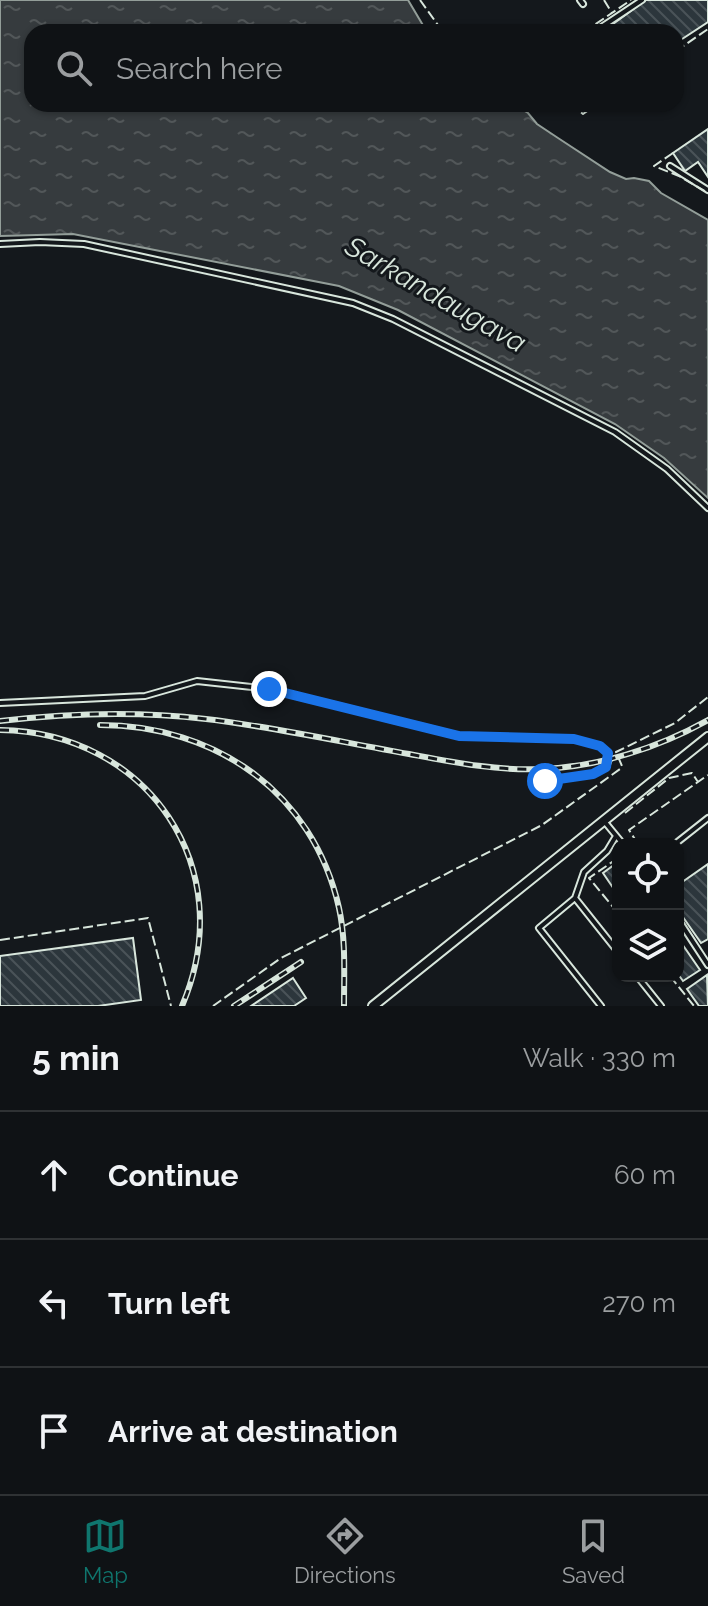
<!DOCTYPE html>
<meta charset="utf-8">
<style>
:root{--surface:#0f1215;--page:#181b1e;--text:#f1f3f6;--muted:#9b9ea0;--line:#2f3234;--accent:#0f766e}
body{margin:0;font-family:Raleway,sans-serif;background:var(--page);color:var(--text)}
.controls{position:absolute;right:24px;bottom:24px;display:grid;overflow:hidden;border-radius:16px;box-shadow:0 2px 6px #0004}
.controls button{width:72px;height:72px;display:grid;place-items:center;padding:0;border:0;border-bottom:2px solid var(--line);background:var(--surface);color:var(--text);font:40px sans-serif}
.stop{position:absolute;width:24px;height:24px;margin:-18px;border:6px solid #1a73e8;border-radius:50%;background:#fff}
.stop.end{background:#1a73e8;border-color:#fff;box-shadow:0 2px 8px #0008}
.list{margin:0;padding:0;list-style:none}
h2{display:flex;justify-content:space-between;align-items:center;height:104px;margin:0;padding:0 32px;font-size:34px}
h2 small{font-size:26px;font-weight:400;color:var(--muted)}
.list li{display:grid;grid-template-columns:52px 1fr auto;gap:24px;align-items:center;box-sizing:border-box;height:128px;padding:0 32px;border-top:2px solid var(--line)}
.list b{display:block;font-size:30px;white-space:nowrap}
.list em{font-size:26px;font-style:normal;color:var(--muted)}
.icon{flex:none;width:44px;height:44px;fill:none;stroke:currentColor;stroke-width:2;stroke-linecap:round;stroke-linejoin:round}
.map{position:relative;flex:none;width:708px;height:1006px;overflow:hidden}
.search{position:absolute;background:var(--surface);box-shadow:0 2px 6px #0004;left:24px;right:24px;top:24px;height:88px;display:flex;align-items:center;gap:20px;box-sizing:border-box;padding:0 28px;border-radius:24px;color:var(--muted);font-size:30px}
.sheet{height:488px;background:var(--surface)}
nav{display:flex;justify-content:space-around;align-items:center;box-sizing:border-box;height:112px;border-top:2px solid var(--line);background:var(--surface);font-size:22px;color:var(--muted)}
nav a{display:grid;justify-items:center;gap:4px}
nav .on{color:var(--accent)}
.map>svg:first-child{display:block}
.water{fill:url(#water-ripples);stroke:#939e99;stroke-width:2}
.building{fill:url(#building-back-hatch);stroke:#d8e6dc;stroke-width:2}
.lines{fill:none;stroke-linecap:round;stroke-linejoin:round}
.service-casing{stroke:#d8e6dc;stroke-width:8}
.minor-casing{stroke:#d8e6dc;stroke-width:12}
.service{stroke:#14181c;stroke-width:4}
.minor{stroke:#14181c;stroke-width:8}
.rail-casing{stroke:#d8e6dc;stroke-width:6}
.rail{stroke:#14181c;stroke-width:3;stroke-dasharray:9;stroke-linecap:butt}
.fence{stroke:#d8e6dc;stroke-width:2;stroke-dasharray:10 4;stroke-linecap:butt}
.route{stroke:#1a73e8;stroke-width:10}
.labels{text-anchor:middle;stroke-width:6;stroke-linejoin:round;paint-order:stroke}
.water-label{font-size:28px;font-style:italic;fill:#d8e6dc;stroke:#14181c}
</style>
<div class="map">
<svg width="708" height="1006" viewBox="0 0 708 1006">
<defs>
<pattern id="water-ripples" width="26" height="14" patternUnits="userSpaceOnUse" patternTransform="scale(2)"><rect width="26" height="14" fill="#363b3e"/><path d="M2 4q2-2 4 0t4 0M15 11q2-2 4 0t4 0" fill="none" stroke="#525759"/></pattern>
<pattern id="building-back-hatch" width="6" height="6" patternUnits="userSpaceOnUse" patternTransform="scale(2)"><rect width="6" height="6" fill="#2c363c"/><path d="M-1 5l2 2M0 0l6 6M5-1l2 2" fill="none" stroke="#4a5358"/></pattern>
</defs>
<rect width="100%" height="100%" fill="#14181c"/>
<path class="water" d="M0,0H408L427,32H32V104H513L528,113L537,124L558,138L610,172L626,179L634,178L649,181L661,193L708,220V498L664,458L615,424L398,310L339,286L73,234L0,236Z"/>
<path class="building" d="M646,0H708V22L676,43V32H602Z
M708,129V177L698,162L685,171L673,153Z
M618,862V895L603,873Z
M708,864V939L701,943L678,910V885Z
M133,938L141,1000L98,1006H0V956Z
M678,938L700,970L683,981L678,974Z
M707,975L708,1006H699L687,989Z
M293,978L306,998L294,1006H251Z"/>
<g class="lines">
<g class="service-casing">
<path id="service" d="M580,0L583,4
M594,32L642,0
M670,166L708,190
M0,244L40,242L84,244L353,303L393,319L615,432L667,469L708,508
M0,703L145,696L197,681L269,689L459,736L574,739L600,746L608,753L609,759L606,767L593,774L545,781
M604,821L623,844
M675,844L708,818
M575,898L618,952
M678,919L708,965
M637,976L661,1006
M601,1006L539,928L575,898L584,872L607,851L616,836"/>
</g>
<g class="minor-casing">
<path id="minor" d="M373,1006L708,737"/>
</g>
<use href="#service" class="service"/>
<use href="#minor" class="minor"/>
<g class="rail-casing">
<path id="rail" d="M0,721C69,713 137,711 206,719C274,727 341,742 409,754C452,762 496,771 541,769C598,767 658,748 708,720
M100,725C215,725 313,792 339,908C346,940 344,973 344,1006
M0,730C148,732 241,868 182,1006
M234,1006L301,962"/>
</g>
<use href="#rail" class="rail"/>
<path class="fence" d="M420,0L443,32
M604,0L612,13
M584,32L631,0
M676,51L708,29
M570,104L583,114L597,104
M673,153L654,166L679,176L708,193
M625,813L669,778L692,773L698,782
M638,844L629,830L708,775
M618,858L589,878L618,913
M0,940L148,918L171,1006
M670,976L694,1006
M213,1006L281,958L542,825L620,769L622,766L616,752L675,723L708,697"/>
</g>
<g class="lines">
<path class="route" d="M269,689L459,736L574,739L600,746L608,753L606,767L593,774L545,781"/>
</g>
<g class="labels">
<g class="water-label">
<text transform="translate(436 294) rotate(30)" y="10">Sarkandaugava</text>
</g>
</g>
</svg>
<div class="controls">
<button><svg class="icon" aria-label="locate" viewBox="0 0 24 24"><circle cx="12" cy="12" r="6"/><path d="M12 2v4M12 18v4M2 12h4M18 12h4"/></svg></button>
<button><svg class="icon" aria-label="layers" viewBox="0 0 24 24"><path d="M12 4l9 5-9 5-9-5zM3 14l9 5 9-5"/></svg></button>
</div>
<div class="stop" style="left:545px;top:781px"></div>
<div class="stop end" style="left:269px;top:689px"></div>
<div class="search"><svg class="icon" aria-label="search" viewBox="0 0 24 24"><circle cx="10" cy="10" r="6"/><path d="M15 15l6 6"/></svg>Search here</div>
</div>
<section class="sheet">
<h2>5 min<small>Walk · 330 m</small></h2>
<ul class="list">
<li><svg class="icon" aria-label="ahead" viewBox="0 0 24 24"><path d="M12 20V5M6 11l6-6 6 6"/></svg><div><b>Continue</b></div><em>60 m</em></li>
<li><svg class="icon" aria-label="left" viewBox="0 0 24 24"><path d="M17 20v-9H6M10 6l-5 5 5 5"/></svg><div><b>Turn left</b></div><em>270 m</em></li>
<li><svg class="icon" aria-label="arrive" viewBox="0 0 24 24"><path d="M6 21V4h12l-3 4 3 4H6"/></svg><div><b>Arrive at destination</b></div></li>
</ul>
</section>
<nav>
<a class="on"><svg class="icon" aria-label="map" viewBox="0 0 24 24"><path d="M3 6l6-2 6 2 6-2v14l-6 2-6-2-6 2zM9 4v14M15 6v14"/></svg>Map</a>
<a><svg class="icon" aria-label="directions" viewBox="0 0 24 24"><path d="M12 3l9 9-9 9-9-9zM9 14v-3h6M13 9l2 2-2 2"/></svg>Directions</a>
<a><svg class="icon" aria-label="saved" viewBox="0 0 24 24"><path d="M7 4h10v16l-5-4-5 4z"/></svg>Saved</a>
</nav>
